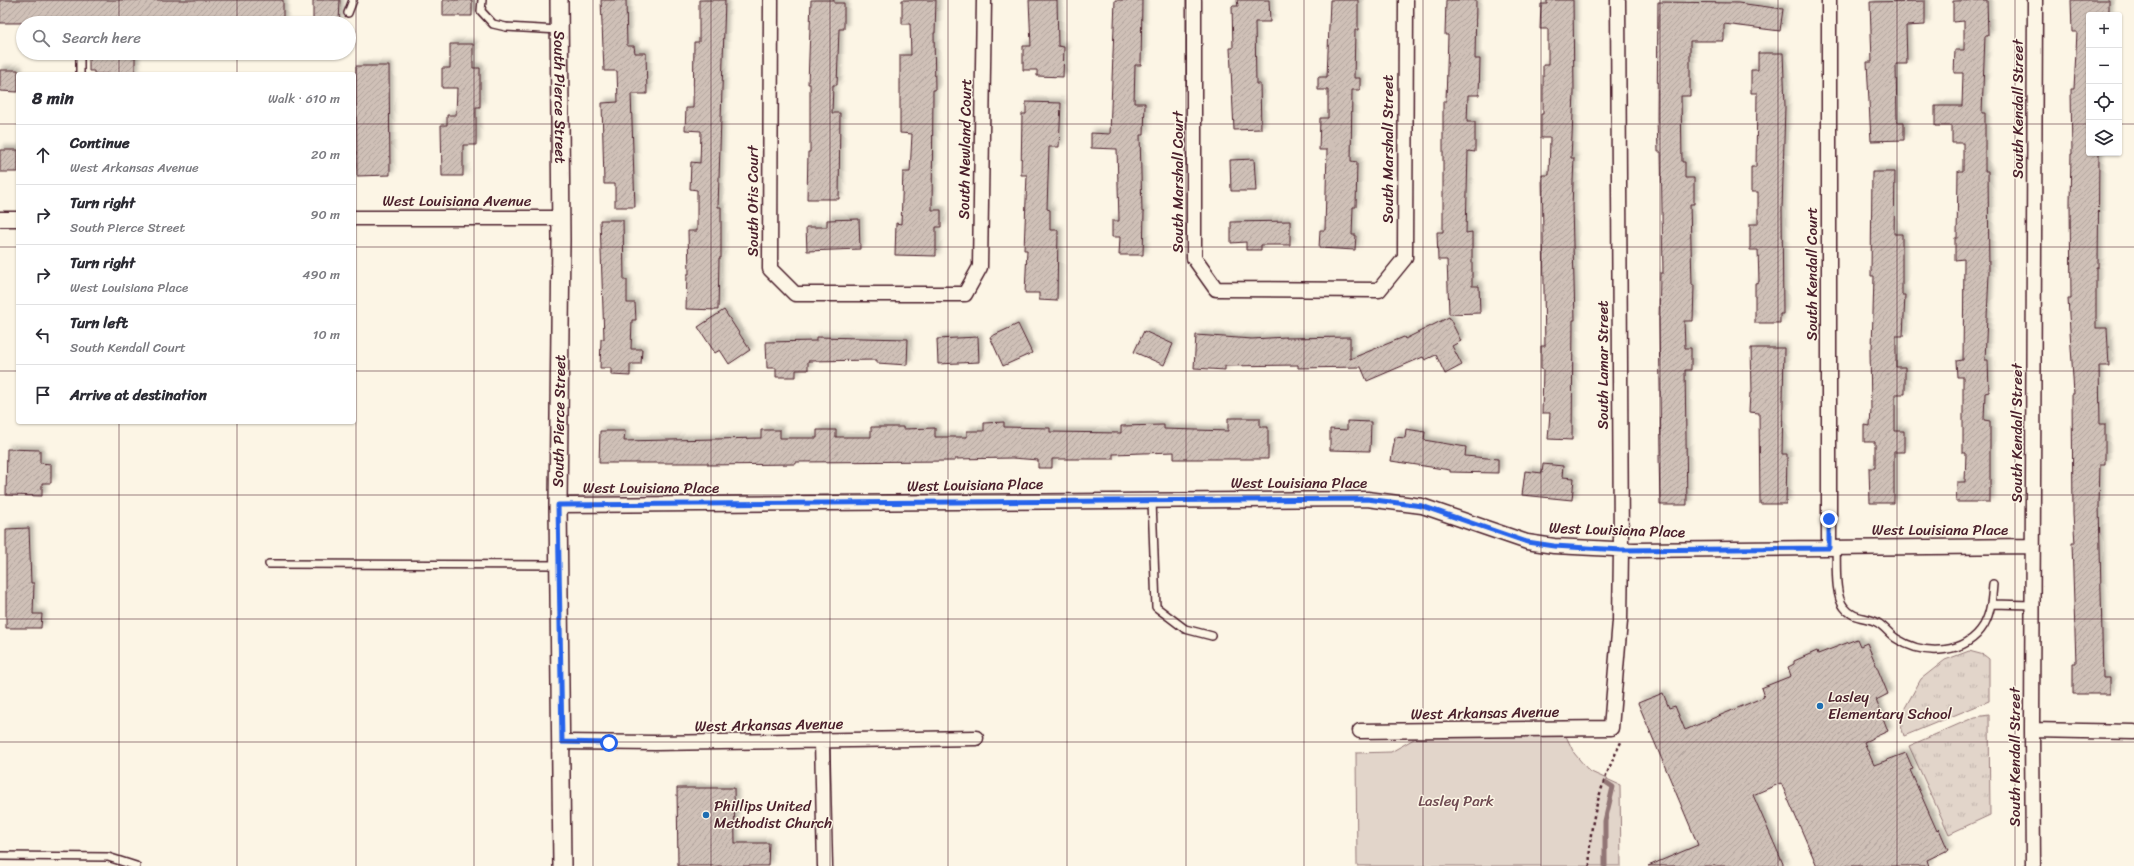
<!DOCTYPE html>
<meta charset="utf-8">
<style>
:root{--surface:#fff;--page:#f7f7f7;--text:#2b2b33;--muted:#7c7c81;--line:#e1e1e2}
body{margin:0;font-family:Sriracha,sans-serif;background:var(--page);color:var(--text)}
.controls{position:absolute;right:12px;top:12px;display:grid;overflow:hidden;border-radius:4px;box-shadow:0 1px 3px #0004}
.controls button{width:36px;height:36px;display:grid;place-items:center;padding:0;border:0;border-bottom:1px solid var(--line);background:var(--surface);color:var(--text);font:20px sans-serif}
.stop{position:absolute;width:12px;height:12px;margin:-9px;border:3px solid #2563eb;border-radius:50%;background:#fff}
.stop.end{background:#2563eb;border-color:#fff;box-shadow:0 1px 4px #0008}
.list{margin:0;padding:0;list-style:none}
h2{display:flex;justify-content:space-between;align-items:center;height:52px;margin:0;padding:0 16px;font-size:17px}
h2 small{font-size:13px;font-weight:400;color:var(--muted)}
.list li{display:grid;grid-template-columns:26px 1fr auto;gap:12px;align-items:center;box-sizing:border-box;height:60px;padding:0 16px;border-top:1px solid var(--line)}
.list b{display:block;font-size:15px;white-space:nowrap}
.list p{margin:0;font-size:13px;white-space:nowrap;color:var(--muted)}
.list em{font-size:13px;font-style:normal;color:var(--muted)}
.icon{flex:none;width:22px;height:22px;fill:none;stroke:currentColor;stroke-width:2;stroke-linecap:round;stroke-linejoin:round}
.map{position:relative;flex:none;width:2134px;height:866px;overflow:hidden}
.search{position:absolute;background:var(--surface);box-shadow:0 1px 3px #0004;left:16px;top:16px;width:340px;height:44px;display:flex;align-items:center;gap:10px;box-sizing:border-box;padding:0 14px;border-radius:22px;color:var(--muted);font-size:15px}
.panel{position:absolute;background:var(--surface);box-shadow:0 1px 3px #0004;left:16px;top:72px;width:340px;height:352px;border-radius:4px}
.map>svg:first-child{display:block}
.grass{fill:url(#grass-tufts);stroke:#967a7a}
.park{fill:#e2d5ca;stroke:#967a7a}
.lines{fill:none;stroke-linecap:round;stroke-linejoin:round}
.stream{stroke:#917474;stroke-width:5}
.building{fill:url(#building-hatch);stroke:#4a1f2b;filter:url(#shadow)}
.service-casing{stroke:#4a1f2b;stroke-width:10}
.minor-casing{stroke:#4a1f2b;stroke-width:17}
.tertiary-casing{stroke:#4a1f2b;stroke-width:20}
.path{stroke:#4a1f2b;stroke-width:2.5;stroke-dasharray:3 3;stroke-linecap:butt}
.service{stroke:#fcf5e5;stroke-width:7}
.minor{stroke:#fcf5e5;stroke-width:14}
.tertiary{stroke:#fcf5e5;stroke-width:17}
.route{stroke:#2563eb;stroke-width:5}
.grid{fill:none;stroke:#4a1f2b;stroke-width:1;stroke-opacity:0.55}
.poi-dot{fill:#1f6fb2;stroke:#fcf5e5;stroke-width:1.5}
.labels{text-anchor:middle;stroke-width:3;stroke-linejoin:round;paint-order:stroke}
.street-label{font-size:15px;fill:#4a1f2b;stroke:#fcf5e5}
.poi-label{font-size:15px;fill:#4a1f2b;stroke:#fcf5e5;text-anchor:start}
.park-label{font-size:15px;fill:#704c53;stroke:#fcf5e5}
</style>
<div class="map">
<svg width="2134" height="866" viewBox="0 0 2134 866">
<defs>
<pattern id="grass-tufts" width="24" height="20" patternUnits="userSpaceOnUse"><rect width="24" height="20" fill="#e2d5ca"/><path d="M3 7l-1-3M5 7V3M7 7l1-3M15 17l-1-3M17 17v-4M19 17l1-3" fill="none" stroke="#c3b6ae"/></pattern>
<pattern id="building-hatch" width="6" height="6" patternUnits="userSpaceOnUse"><rect width="6" height="6" fill="#cfc0b7"/><path d="M-1 1l2-2M0 6l6-6M5 7l2-2" fill="none" stroke="#b3a59e"/></pattern>
<filter id="shadow"><feDropShadow dx="3.5" dy="-3.5" stdDeviation="2" flood-color="#0004"/></filter>
</defs>
<rect width="100%" height="100%" fill="#fcf5e5"/>
<filter id="ink" filterUnits="userSpaceOnUse"><feTurbulence type="fractalNoise" baseFrequency=".025" numOctaves="2"/><feDisplacementMap in="SourceGraphic" scale="8" xChannelSelector="R" yChannelSelector="G"/><feConvolveMatrix kernelMatrix="1 2 1 2 8 2 1 2 1" color-interpolation-filters="sRGB"/></filter>
<g filter="url(#ink)">
<path class="grass" d="M1969,651L1984,655L1989,659V701L1904,736L1901,726V715L1921,679L1945,660Z
M1989,715L1990,815L1949,834L1909,746L1975,717Z"/>
<path class="park" d="M1565,734L1574,753L1589,771L1620,785L1621,866H1357L1356,753L1391,752L1421,735Z"/>
<g class="lines">
<path class="stream" d="M1605,866V821L1613,787L1607,783"/>
</g>
<path class="building" d="M0,0H283V22L0,23Z
M313,0H340L339,23H313Z
M443,0H472V16H443Z
M601,0H626L627,46H634L635,53H646L647,94H631L635,207H615V184H604L602,103L618,102L617,71H604Z
M699,0H725L718,207H721V258H719L718,310L686,309L687,274H689L688,231H697V190L690,189L691,162L700,163L701,131L685,130L686,108H693L694,42H699Z
M811,0H834V3H844V29H839L837,85H833L832,113H840L839,199H807L808,152H810V84H808Z
M902,0H936L935,33H934L935,90H933L932,210H941V227H936V256L895,255L896,223L901,224L903,172H910L912,134L900,133V55H911L910,24H902Z
M1029,0H1057L1058,46L1064,47L1063,77L1037,76V70H1023V46H1031Z
M1115,0H1142L1141,65H1135L1134,103H1145L1144,135H1140L1142,212H1144L1143,255H1119L1120,237H1112V221H1119L1117,149L1091,148V133L1110,134Z
M1237,0H1269L1270,22H1255L1256,84H1260L1261,129L1234,130L1230,48H1233L1232,6H1238Z
M1330,0H1358V30H1355L1354,78H1360V90H1352L1351,161L1357,162L1356,207H1353L1352,235H1356L1355,250L1319,248L1320,230H1325L1327,150H1319L1320,118H1328V90H1318V77H1327Z
M1446,0H1476L1475,59H1480L1479,95H1468L1467,122H1475V152L1468,151L1466,233L1472,232V286H1479L1480,313L1449,314L1447,260H1438L1437,232H1443V101H1446L1448,35H1445Z
M1547,0H1573L1574,93L1571,158H1574L1572,206L1575,320H1573L1572,440L1548,439L1550,413H1542L1543,369H1541V346H1545L1542,175H1549L1550,138H1541V114H1543V65H1548V29H1540L1541,4H1547Z
M1987,0L1988,36H1985L1982,113H1985V171H1988L1989,274L1985,360H1988L1989,392L1985,393L1984,420L1990,421V502H1956L1957,482H1965L1966,453H1963V377H1957L1956,361L1963,360L1964,259L1955,260V238H1957L1958,171H1963V143H1952V126H1935V106H1962L1963,73H1954L1955,50H1964V21L1953,22V1Z
M2071,0H2109V15H2089V153H2099L2098,267H2096V328H2107L2109,366H2099L2100,424H2105V464H2100L2099,505L2103,678H2110V694H2073V663H2076L2072,543H2075L2073,515L2072,394H2074L2068,299H2071L2070,203L2071,154H2072L2071,89H2074L2077,32H2072Z
M1925,1V25L1906,26L1907,64H1896L1897,122H1904V140L1871,141L1867,62H1872L1870,2Z
M1658,2L1738,3L1783,9L1780,31L1724,24V41H1690V96H1681L1682,162H1685V178H1694V204H1690L1692,285H1694L1693,321H1684L1685,348H1691V370H1685L1687,505H1660L1659,454H1661L1659,320L1660,273H1663L1661,152H1658L1657,118Z
M450,44H473V68H480V107H476V145H463V176H442L441,125H447V115H456L457,88H442V68H450Z
M1758,53H1783L1785,106L1782,209L1783,314H1780V323H1755V283L1759,282L1758,250H1750V224H1758V192H1751V167H1756L1757,93H1751V70H1758Z
M89,56H135V74H94V71H89Z
M356,66H389L390,175L357,176Z
M0,70H18V92L0,91Z
M1026,102L1061,103L1059,147H1049L1047,209L1050,210V230H1058L1057,301L1039,300V293H1025L1027,250H1024L1027,175H1021L1022,114H1026Z
M0,150H18V172H0Z
M1254,159L1256,191H1231L1230,160Z
M1872,172H1895L1894,234H1902V295H1905L1903,336H1896V367H1905V394H1895V431H1904V452H1894V503H1870L1869,468H1875V442H1864V425L1870,426L1871,409L1870,349H1872L1874,276H1871Z
M859,219L860,249L807,251L806,227H827V220Z
M600,220H623L624,280H627V303H635L636,320H632L631,349H642L641,364H630V376L611,375V368H600L601,339H604Z
M1290,221V245H1261V250H1246V242L1231,243V222Z
M724,310L750,350L729,364L720,350L715,353L698,327Z
M1449,317L1461,341L1452,346L1462,365L1445,374L1436,355L1425,360L1423,357L1367,381L1361,367L1298,368V365L1225,366V370L1194,368L1196,335L1252,339L1286,337V338L1350,337V359L1404,337L1405,339Z
M1018,324L1032,353L1003,366L990,337Z
M1144,331L1173,344L1164,365L1134,352Z
M816,337L908,339L907,365L877,363V360L808,361V370H796V377H776V368H767L766,342L816,341Z
M978,337L979,362L938,364L937,339Z
M1751,348H1784L1782,454H1787L1786,504H1760L1759,413L1749,412L1750,393H1752Z
M1228,418H1260V427H1268V459H1174V452L1113,454V459H1052V468H1038V460L1012,458L955,459V461L796,462V464L708,465V463H599L600,431H625L624,441L761,438V430H780V438H817V430H836V437H871V427H903V429L935,428V437H967V431H984V423L1004,422V427L1050,428V432L1121,433V426L1164,425V429L1228,431Z
M1347,421L1371,422L1370,451L1330,450V429L1347,430Z
M1406,429L1425,432L1424,440L1466,447L1465,456L1498,459V473L1450,472V470L1391,461L1395,437L1405,438Z
M7,449L40,450V463L51,464V483H42V496L6,495Z
M1543,464L1563,466L1562,477L1574,478L1572,500L1522,495L1525,471L1542,473Z
M29,528L31,583H34L33,614H42L41,628H6V529Z
M1857,639L1860,646L1867,643L1888,694L1876,700L1888,731L1864,742L1874,765L1906,753L1913,769L1910,770L1937,831L1939,829L1948,850L1927,860L1929,866H1817L1781,783L1753,795L1784,866H1648L1698,845L1638,703L1663,693L1669,708L1675,706L1685,730L1764,697L1761,688L1791,676L1788,667L1794,664V661L1817,651L1818,654Z
M677,788H734L735,843H769L768,866H678Z"/>
<g class="lines">
<g class="service-casing">
<path id="service" d="M482,0L481,11L493,24L506,27L559,30
M348,13L353,0
M80,53V74
M1152,501L1156,607L1185,629L1212,636
M1836,547C1837,562 1834,595 1844,607C1854,620 1866,616 1878,623C1885,627 1890,635 1897,639C1924,656 1966,655 1984,625C1991,612 1992,598 1993,584
M269,564L559,565
M1992,604L2033,605
M0,856L108,857L136,866"/>
</g>
<g class="minor-casing">
<path id="minor" d="M771,0L770,269L795,294H965L980,267L984,0
M1194,0V258L1216,289L1379,290L1405,258L1406,0
M354,218H561
M0,219H18
M558,505L1367,499L1422,506L1527,542L1554,546L1634,550L2033,546
M1829,548V0
M2032,730L2134,732
M1360,731L1611,728L1620,621L1621,550L1618,0
M562,742L655,743L976,738
M822,742L825,866
M2033,866L2032,730L2035,0"/>
</g>
<g class="tertiary-casing">
<g id="tertiary">
<path id="s1" d="M559,0L561,240L558,505L562,866"/>
</g>
</g>
<path class="path" d="M1590,866C1587,823 1603,778 1622,740"/>
<use href="#service" class="service"/>
<use href="#minor" class="minor"/>
<use href="#tertiary" class="tertiary"/>
</g>
</g>
<g class="lines" filter="url(#ink)">
<path class="route" d="M609,743L562,742L558,505L1367,499L1422,506L1527,542L1554,546L1621,550L1829,548V519"/>
</g>
<path class="grid" d="M119,0V23M237,0V23M356,0V866M474,0V866M593,0V866M711,0V866M830,0V866M948,0V866M1067,0V866M1186,0V866M1304,0V866M1423,0V866M1541,0V866M1660,0V866M1778,0V866M1897,0V866M2015,0V866M119,53V74M237,53V74M0,124H18M354,124H2089M2119,124H2134M0,247H18M354,247H2134M0,371H18M354,371H2134M119,422V866M237,422V866M0,495H2134M0,619H2134M0,742H2134"/>
<g class="poi-dot">
<circle cx="1820" cy="706" r="4"/>
<circle cx="706" cy="815" r="4"/>
</g>
<g class="labels">
<g class="street-label">
<text dy="5" stroke="none"><textPath href="#s1" startOffset="97">South Pierce Street</textPath></text>
<text transform="translate(2018 109) rotate(-90)" y="5">South Kendall Street</text>
<text transform="translate(965 149) rotate(-89)" y="5">South Newland Court</text>
<text transform="translate(1388 149) rotate(-90)" y="5">South Marshall Street</text>
<text transform="translate(1178 182) rotate(-90)" y="5">South Marshall Court</text>
<text x="457" y="206">West Louisiana Avenue</text>
<text transform="translate(753 201) rotate(-90)" y="5">South Otis Court</text>
<text transform="translate(1812 274) rotate(-90)" y="5">South Kendall Court</text>
<text transform="translate(1603 365) rotate(-90)" y="5">South Lamar Street</text>
<text transform="translate(559 421) rotate(-89)" y="5">South Pierce Street</text>
<text transform="translate(2017 433) rotate(-90)" y="5">South Kendall Street</text>
<text x="1299" y="488">West Louisiana Place</text>
<text transform="translate(975 485) rotate(-1)" y="5">West Louisiana Place</text>
<text x="651" y="493">West Louisiana Place</text>
<text transform="translate(1617 530) rotate(2)" y="5">West Louisiana Place</text>
<text x="1940" y="535">West Louisiana Place</text>
<text transform="translate(1485 713) rotate(-1)" y="5">West Arkansas Avenue</text>
<text transform="translate(769 725) rotate(-1)" y="5">West Arkansas Avenue</text>
<text transform="translate(2015 757) rotate(-90)" y="5">South Kendall Street</text>
</g>
<g class="poi-label">
<text x="1828" y="702">Lasley<tspan x="1828" dy="17">Elementary School</tspan></text>
<text x="714" y="811">Phillips United<tspan x="714" dy="17">Methodist Church</tspan></text>
</g>
<g class="park-label">
<text x="1456" y="806">Lasley Park</text>
</g>
</g>
</svg>
<div class="controls">
<button>+</button>
<button>−</button>
<button><svg class="icon" aria-label="locate" viewBox="0 0 24 24"><circle cx="12" cy="12" r="6"/><path d="M12 2v4M12 18v4M2 12h4M18 12h4"/></svg></button>
<button><svg class="icon" aria-label="layers" viewBox="0 0 24 24"><path d="M12 4l9 5-9 5-9-5zM3 14l9 5 9-5"/></svg></button>
</div>
<div class="stop" style="left:609px;top:743px"></div>
<div class="stop end" style="left:1829px;top:519px"></div>
<div class="search"><svg class="icon" aria-label="search" viewBox="0 0 24 24"><circle cx="10" cy="10" r="6"/><path d="M15 15l6 6"/></svg>Search here</div>
<section class="panel">
<h2>8 min<small>Walk · 610 m</small></h2>
<ul class="list">
<li><svg class="icon" aria-label="ahead" viewBox="0 0 24 24"><path d="M12 20V5M6 11l6-6 6 6"/></svg><div><b>Continue</b><p>West Arkansas Avenue</p></div><em>20 m</em></li>
<li><svg class="icon" aria-label="right" viewBox="0 0 24 24"><path d="M7 20v-9h11M14 6l5 5-5 5"/></svg><div><b>Turn right</b><p>South Pierce Street</p></div><em>90 m</em></li>
<li><svg class="icon" aria-label="right" viewBox="0 0 24 24"><path d="M7 20v-9h11M14 6l5 5-5 5"/></svg><div><b>Turn right</b><p>West Louisiana Place</p></div><em>490 m</em></li>
<li><svg class="icon" aria-label="left" viewBox="0 0 24 24"><path d="M17 20v-9H6M10 6l-5 5 5 5"/></svg><div><b>Turn left</b><p>South Kendall Court</p></div><em>10 m</em></li>
<li><svg class="icon" aria-label="arrive" viewBox="0 0 24 24"><path d="M6 21V4h12l-3 4 3 4H6"/></svg><div><b>Arrive at destination</b></div></li>
</ul>
</section>
</div>
